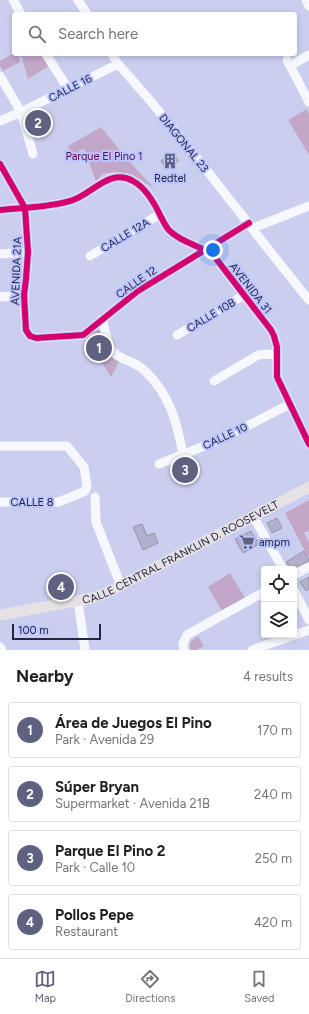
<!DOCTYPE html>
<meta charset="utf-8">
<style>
:root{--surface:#fff;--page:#f6f6f6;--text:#202124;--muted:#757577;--line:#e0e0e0;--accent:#5e617f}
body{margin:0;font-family:Figtree,sans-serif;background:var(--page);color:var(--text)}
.controls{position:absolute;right:12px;bottom:12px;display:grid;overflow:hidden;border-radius:4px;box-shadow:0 2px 6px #0003}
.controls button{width:36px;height:36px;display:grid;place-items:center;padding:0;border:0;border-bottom:1px solid var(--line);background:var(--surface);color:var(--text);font:20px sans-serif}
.scale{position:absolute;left:12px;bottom:10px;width:89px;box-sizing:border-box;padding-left:4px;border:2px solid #242642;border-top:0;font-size:11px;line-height:14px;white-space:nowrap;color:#242642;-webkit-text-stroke:3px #bcc4fe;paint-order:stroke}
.you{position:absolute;left:213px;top:250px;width:14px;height:14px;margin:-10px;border:3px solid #fff;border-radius:50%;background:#1a73e8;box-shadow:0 0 0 6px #1a73e833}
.badge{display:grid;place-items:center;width:26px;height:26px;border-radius:50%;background:var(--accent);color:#fff;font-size:13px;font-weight:700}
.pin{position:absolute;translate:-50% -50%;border:2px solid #fff;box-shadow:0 1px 4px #0006}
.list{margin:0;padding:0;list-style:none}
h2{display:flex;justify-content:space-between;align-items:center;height:52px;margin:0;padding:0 16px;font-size:17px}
h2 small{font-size:13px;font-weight:400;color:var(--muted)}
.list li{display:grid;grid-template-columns:26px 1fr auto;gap:12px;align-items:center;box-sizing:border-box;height:56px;margin:0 8px 8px;padding:0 8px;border:1px solid var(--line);border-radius:4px}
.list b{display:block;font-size:15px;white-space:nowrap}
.list p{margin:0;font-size:13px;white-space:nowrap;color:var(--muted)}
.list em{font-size:13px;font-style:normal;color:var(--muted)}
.icon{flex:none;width:22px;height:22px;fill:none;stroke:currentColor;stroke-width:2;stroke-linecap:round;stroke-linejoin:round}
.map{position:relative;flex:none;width:309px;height:650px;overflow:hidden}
.search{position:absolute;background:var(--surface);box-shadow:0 2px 6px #0003;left:12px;right:12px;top:12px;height:44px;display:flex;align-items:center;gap:10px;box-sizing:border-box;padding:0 14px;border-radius:4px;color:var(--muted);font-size:15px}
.sheet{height:308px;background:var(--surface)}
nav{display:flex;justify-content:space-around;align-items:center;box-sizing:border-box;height:56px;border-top:1px solid var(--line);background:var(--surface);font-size:11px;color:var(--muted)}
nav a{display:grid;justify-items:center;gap:2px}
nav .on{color:var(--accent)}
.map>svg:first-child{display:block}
.green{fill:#c2a7c9}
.building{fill:#b2b0cb;stroke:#9693ae}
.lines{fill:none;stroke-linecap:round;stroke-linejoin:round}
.minor{stroke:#f7f8fd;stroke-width:9}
.major{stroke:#e6e1e4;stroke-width:11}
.cycleway-casing{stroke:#bcc4fe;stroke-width:8}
.cycleway{stroke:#d6006c;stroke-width:6}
.labels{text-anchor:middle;stroke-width:4;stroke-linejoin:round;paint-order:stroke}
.street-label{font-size:11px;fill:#242642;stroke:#bcc4fe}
.park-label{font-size:11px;fill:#5e0f4d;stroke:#bcc4fe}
.poi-label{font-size:11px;fill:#242642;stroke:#bcc4fe}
</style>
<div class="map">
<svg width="309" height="650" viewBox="0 0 309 650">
<rect width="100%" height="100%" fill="#cbcfef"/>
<path class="green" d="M14,53V54H19L20,62L3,71L0,66V61Z
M21,54H41L49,66L28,79Z
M307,109L309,114V155L288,120Z
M101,127L128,160L155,189L131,174L114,172L103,174L96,181L84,149L72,154L68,146Z
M95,328L100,331L109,353L119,362L111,377L86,338Z
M188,457L196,478L181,483L173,463Z
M309,500V530L304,533L309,542V559L285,513Z
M230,573L245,598L222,611L208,587Z
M198,636L204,646L196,650H191L190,647V642Z"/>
<path class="building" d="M42,119L43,124L34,127L33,122Z
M174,153L178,161L166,168L161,161Z
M277,518L282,528L272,533L267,523Z
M142,524L147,536L154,533L158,543L143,550L133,527Z
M251,531L259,544L243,553L235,539Z
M304,551L309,561L291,569L286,562Z
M309,577V589L306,591L300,582Z"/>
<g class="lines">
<path class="minor" d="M13,0L21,14
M78,0L87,14
M306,0L309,6
M46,54L68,89
M112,54L118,64C186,139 245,222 309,300
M287,60L309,102
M290,66L309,55
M0,76L21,112L33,154
M0,121L21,112L118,64
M0,164L25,208L28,252L26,279L24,295L26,330L30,336L36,338L83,335L138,291L249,223
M0,210C21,208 54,207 73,200C93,193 110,168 133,181C146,188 155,204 161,217C164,222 166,228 171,232C183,243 201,246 214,256L271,330L274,336L277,347V377L309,444
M253,228L309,206
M0,254L28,252
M90,256L160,214
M0,297L24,295
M102,319C105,329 107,343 112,351C117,357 125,359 131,362C136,364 142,368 146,372C170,395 177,423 183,454
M177,335L244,295
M214,381L258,355L267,354L277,355
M0,446H67L84,467L87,486L85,491L59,502H0
M159,464L222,439L290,404
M95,497L96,522L121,586
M253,516L283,569
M294,575L309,567
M294,590L309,620
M78,601L85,650
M0,647L2,650
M184,650L183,644L187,635L264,592
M252,650L309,630"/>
<path class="major" id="s1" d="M0,615L93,598L108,592L309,487"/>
<g class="cycleway-casing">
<path id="cycleway" d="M0,164L25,208L28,252L26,279L24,295L26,330L30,336L36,338L83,335L138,291L249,223
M0,210C21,208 54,207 73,200C93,193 110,168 133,181C146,188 155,204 161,217C164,222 166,228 171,232C183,243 201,246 214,256L271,330L274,336L277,347V377L309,444"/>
</g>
<use href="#cycleway" class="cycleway"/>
</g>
<defs>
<g id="building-bare" transform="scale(1.2)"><path d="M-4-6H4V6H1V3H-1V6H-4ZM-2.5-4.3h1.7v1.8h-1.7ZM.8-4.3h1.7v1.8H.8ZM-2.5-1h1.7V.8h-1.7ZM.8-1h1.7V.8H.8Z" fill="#5e617f" stroke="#bcc4fe" stroke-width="2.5" paint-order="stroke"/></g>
<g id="supermarket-bare" transform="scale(1.2)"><path d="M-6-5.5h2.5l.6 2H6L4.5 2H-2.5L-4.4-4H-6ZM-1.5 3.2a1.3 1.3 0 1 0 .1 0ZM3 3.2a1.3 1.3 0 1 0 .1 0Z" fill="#5e617f" stroke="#bcc4fe" stroke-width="2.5" paint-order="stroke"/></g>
</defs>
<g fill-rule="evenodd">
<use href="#building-bare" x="170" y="161"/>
<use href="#supermarket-bare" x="247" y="542"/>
</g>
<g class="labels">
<g class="street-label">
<text transform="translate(70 88) rotate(-27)" y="4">CALLE 16</text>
<text transform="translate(184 143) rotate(51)" y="4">DIAGONAL 23</text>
<text transform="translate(125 235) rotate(-31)" y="4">CALLE 12A</text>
<text transform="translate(16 271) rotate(-88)" y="4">AVENIDA 21A</text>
<text transform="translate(136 282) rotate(-35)" y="4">CALLE 12</text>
<text transform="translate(251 288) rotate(52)" y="4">AVENIDA 31</text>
<text transform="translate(211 315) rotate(-31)" y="4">CALLE 10B</text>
<text transform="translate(225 436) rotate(-25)" y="4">CALLE 10</text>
<text x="32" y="506">CALLE 8</text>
<text dy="4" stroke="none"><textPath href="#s1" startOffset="193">CALLE CENTRAL FRANKLIN D. ROOSEVELT</textPath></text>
</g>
<g class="park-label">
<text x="104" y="160">Parque El Pino 1</text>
</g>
<g class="poi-label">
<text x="170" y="182">Redtel</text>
<text x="259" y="546" text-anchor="start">ampm</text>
</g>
</g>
</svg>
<div class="controls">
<button><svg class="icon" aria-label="locate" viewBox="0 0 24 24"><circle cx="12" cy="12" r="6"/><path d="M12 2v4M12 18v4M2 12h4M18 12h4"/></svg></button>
<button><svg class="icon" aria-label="layers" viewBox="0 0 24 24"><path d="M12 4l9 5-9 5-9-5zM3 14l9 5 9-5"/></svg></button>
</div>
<div class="scale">100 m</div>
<div class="you"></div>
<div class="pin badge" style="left:99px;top:348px">1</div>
<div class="pin badge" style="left:38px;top:123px">2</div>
<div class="pin badge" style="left:185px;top:470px">3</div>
<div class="pin badge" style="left:61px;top:587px">4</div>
<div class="search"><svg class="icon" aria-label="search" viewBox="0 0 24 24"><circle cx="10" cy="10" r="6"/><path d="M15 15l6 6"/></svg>Search here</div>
</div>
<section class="sheet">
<h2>Nearby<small>4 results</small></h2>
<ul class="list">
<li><span class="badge">1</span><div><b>Área de Juegos El Pino</b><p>Park · Avenida 29</p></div><em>170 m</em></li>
<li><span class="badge">2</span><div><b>Súper Bryan</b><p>Supermarket · Avenida 21B</p></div><em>240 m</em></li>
<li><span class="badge">3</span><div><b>Parque El Pino 2</b><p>Park · Calle 10</p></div><em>250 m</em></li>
<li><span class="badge">4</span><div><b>Pollos Pepe</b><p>Restaurant</p></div><em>420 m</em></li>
</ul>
</section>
<nav>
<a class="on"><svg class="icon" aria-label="map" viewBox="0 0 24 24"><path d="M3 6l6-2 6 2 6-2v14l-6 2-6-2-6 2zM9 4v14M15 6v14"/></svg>Map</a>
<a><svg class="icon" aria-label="directions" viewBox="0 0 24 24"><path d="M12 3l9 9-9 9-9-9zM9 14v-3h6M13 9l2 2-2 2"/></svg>Directions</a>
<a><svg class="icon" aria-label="saved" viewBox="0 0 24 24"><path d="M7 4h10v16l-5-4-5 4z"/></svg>Saved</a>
</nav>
